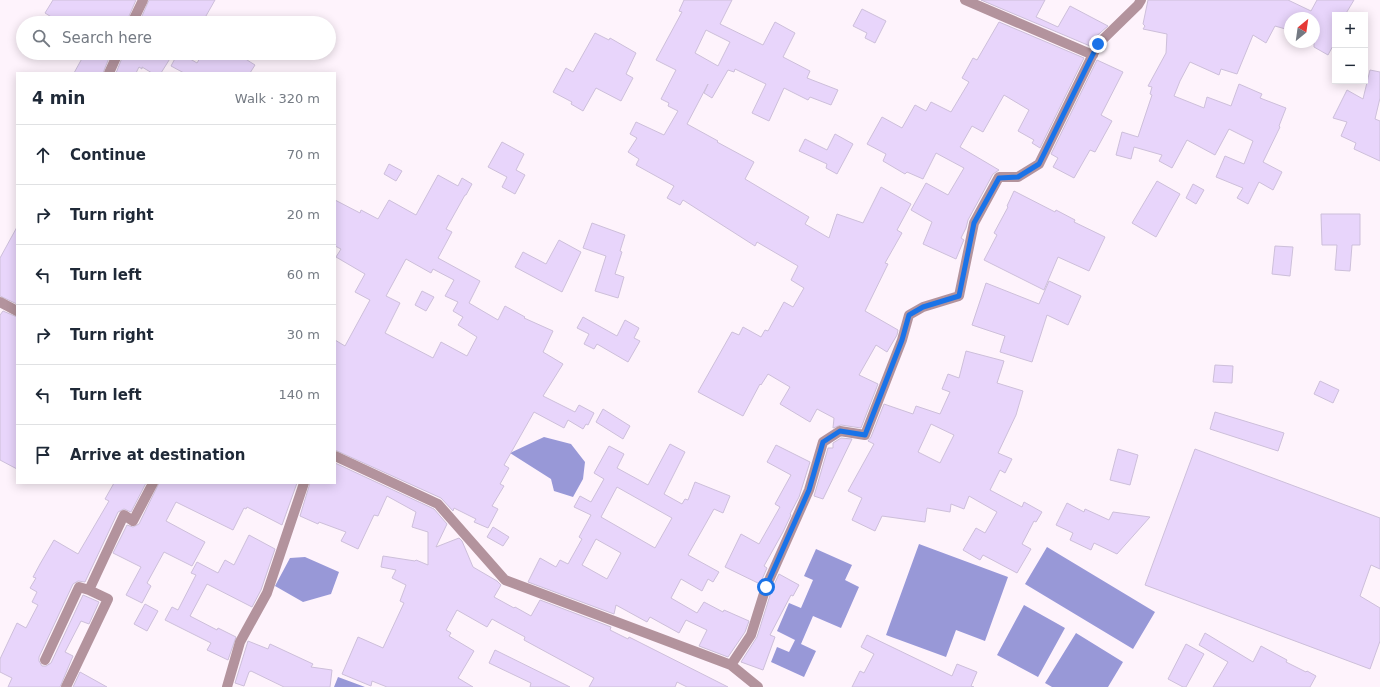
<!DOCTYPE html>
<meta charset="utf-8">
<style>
:root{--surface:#fff;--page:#f6f6f7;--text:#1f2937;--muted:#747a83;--line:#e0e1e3}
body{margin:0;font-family:"DejaVu Sans",sans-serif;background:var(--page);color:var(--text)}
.controls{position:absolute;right:12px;top:12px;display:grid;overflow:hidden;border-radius:0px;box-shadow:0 2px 10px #0003}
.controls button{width:36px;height:36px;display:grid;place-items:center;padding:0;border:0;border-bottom:1px solid var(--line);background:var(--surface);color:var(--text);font:20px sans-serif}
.compass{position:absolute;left:1284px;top:12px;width:36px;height:36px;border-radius:50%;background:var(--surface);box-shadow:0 2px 10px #0003;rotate:29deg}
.stop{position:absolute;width:12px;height:12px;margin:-9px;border:3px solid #1a73e8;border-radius:50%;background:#fff}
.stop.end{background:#1a73e8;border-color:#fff;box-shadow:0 1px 4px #0008}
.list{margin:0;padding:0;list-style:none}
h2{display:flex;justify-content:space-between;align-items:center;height:52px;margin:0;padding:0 16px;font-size:17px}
h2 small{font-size:13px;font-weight:400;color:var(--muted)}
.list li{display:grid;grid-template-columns:26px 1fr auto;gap:12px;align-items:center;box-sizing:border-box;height:60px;padding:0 16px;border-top:1px solid var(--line)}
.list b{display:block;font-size:15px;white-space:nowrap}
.list em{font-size:13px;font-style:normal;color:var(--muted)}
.icon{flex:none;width:22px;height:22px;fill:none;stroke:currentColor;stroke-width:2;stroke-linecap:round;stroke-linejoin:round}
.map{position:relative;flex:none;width:1380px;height:687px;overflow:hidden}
.search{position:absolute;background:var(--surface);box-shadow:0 2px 10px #0003;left:16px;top:16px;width:320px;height:44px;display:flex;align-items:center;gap:10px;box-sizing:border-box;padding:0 14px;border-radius:22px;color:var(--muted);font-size:15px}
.panel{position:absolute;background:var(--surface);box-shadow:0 2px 10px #0003;left:16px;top:72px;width:320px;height:412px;border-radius:0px}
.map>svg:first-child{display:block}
.water{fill:#9898d7}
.building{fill:#e8d5fb;stroke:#cdbfda;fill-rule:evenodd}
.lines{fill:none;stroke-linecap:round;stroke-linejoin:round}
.minor{stroke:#b3939d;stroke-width:10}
.route{stroke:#1a73e8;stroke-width:5}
</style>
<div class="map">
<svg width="1380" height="687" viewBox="0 0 1380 687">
<rect width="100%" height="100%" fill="#fef3fc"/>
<path class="water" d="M544,437L571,444L585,462L583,479L573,497L554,491L551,479L510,453Z
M919,544L1008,577L985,641L956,630L946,657L886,635Z
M1047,547L1155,612L1133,649L1025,584Z
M816,549L852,565L845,580L859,587L841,628L813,616L801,644L816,651L804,677L771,662L777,647L789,652L795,640L777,631L789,603L801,608L813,580L804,576Z
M305,557L339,572L331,594L303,602L275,586L290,558Z
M1024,605L1065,628L1038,677L997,655Z
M1076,633L1123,662L1108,687H1052L1045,683Z
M338,677L365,687H334Z"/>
<path class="building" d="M53,0H136L126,23H61L45,13Z
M149,0H215L202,23H139Z
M684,0H732L720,24L763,45L775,22L795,33L783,57L810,71L807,78L838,90L831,105L810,97L808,100L784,88L769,121L752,113L766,84L735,69L734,72L728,70L712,98L704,93L708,84L687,124L718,141L717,142L754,162L745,179L809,217L805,224L829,238L837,214L863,223L881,187L911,204L897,230L902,233L885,263L888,264L865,311L898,330L897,335L887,352L876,345L859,375L878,384L861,428L841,425L833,428L834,418L817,409L810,422L780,404L790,387L768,374L761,385L760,384L743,416L698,392L732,332L739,335L743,327L761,337L765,330L768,331L784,302L793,307L804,288L791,280L798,266L757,242L755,246L683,200L680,205L667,198L674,186L636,165L639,159L628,152L637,138L630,134L636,122L664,135L678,111L668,106L669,103L661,99L676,70L656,60L682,12L679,11ZM706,30L730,42L718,66L695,53Z
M981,0H1045L1036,17L1058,27L1070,6L1108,26L1093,39L1090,46Z
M1148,0H1288L1311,11L1317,0H1354L1345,15H1335V42L1328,55L1314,47V18H1290L1289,30L1275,26L1266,43L1253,35L1237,74L1221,69L1219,75L1190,62L1180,81L1174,96L1204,108L1207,97L1231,106L1239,84L1262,94L1260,98L1286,108L1279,126L1280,127L1263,162L1282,172L1273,190L1259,182L1248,204L1237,198L1243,188L1216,177L1225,156L1244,164L1253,141L1229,129L1215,155L1187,140L1172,168L1159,161L1162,155L1134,147L1131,159L1116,155L1122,132L1138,137L1152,95L1150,94L1152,87L1148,86L1166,53L1167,34L1143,29L1145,26L1143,24Z
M862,9L886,21L875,43L865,38L867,33L853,26Z
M999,22L1084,58L1040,148L1032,143L1034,140L1018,131L1029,110L1004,95L983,132L972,126L960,147L999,170L993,174L968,220L966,228L961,238L964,240L963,242L956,259L923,244L932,222L911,210L926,183L948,195L964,168L936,153L923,179L907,172L905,174L883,161L886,154L867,144L882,117L902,128L915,105L926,111L931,102L951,112L969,82L962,78L973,58L977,60Z
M595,33L609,40L610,38L636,53L626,74L633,78L621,101L596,88L583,111L571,104L572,102L553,92L566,68L573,72Z
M85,53H111L103,73H74Z
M124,53H164L171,57L161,73H152L142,67V69L139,67L136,73H116Z
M178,53H180L197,63L203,53H236L255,65L250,73H184L171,66Z
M1097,60L1123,72L1101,115L1112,121L1095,152L1090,150L1074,178L1053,167L1058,158L1051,154Z
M1370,70L1380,72V98L1375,119L1380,121V161L1354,149L1356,143L1341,136L1347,122L1333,118L1347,90L1363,99Z
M835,134L853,144L837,174L826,168L827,164L799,151L805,139L827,150Z
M502,142L524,154L516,170L525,175L515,194L502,187L507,177L488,167Z
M389,164L402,171L396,181L384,174Z
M438,175L458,186L462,178L472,184L466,195H465L446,229L452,232L438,258L480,281L469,303L498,320L505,306L525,317L524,318L553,331L543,352L563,364L543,396L575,412L579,405L594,413L588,425L586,424L583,429L568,420L564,428L534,412L504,465L509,468L500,484L504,486L492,506L498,509L488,528L474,522L476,519L454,508L453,511L441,498L335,450V340L345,346L370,300L355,292L365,274L336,257L341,249L335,246V200L360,213L361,210L378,219L389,200L416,215ZM406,259L431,273L433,269L454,280L445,296L458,302L453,311L463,317L458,325L477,337L467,356L441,342L433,358L385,333L400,303L386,296Z
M1157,181L1180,194L1156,237L1132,223Z
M1193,184L1204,190L1196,204L1186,198Z
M1014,191L1055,212L1056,210L1075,220L1074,222L1105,237L1089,271L1058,257L1044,290L984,260L997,235L994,233L1008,207L1007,206Z
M1321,214H1360V245H1352L1350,271L1335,270L1337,245H1322Z
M592,223L625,235L620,251L622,252L615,274L624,277L618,298L595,291L606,256L583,248Z
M17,227V304L0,296V258Z
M559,240L581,252L562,292L515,267L523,252L546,264Z
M1275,246L1293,247L1290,276L1272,274Z
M1049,281L1081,296L1068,325L1047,315L1032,362L1000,352L1005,336L972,325L986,283L1039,304Z
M422,291L434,297L426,311L415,305Z
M3,311L17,317V469L0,460V315Z
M583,317L617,336L625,320L639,328L634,338L640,341L628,362L597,344L594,349L584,344L589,334L577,328Z
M966,351L1004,361L997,383L1023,391L1016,415L998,453L1012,459L1005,473L1000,470L990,490L1022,507L1024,502L1042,512L1036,522L1034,521L1022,544L1031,549L1017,573L983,555L980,560L963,550L976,528L985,533L997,512L969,496L964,509L951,504L950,512L927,508L925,522L882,516L875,531L852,520L862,498L848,491L874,444L868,441L871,437L884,404L913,414L916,406L940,414L950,392L942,389L948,374L959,378ZM931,424L954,435L940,463L918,452Z
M1215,365L1233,366L1232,383L1213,382Z
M1320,381L1339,390L1333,403L1314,394Z
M603,409L630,426L623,439L596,422Z
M1215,412L1284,433L1278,451L1210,429Z
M841,438L852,439L823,499L814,496L828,448H833V443Z
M670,444L685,452L664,494L682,504L685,499L688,500L695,482L730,496L723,513L714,509L688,555L719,572L713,582L708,579L702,591L681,579L671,598L697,613L704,602L723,612L724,610L749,621L745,632L728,657L699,646L707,630L686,620L679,633L650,617L647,622L616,605L614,614L528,582L540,558L556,567L560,560L568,564L582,539L579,537L591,515L574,507L580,496L591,502L604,479L594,473L609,446L624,454L617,468L648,485ZM617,487L672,518L655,548L601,517ZM596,539L621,553L607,579L582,565Z
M776,445L810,462L799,497L790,514L791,515L783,532L764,566L767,568L760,584L725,567L741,534L759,544L780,507L775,504L791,475L767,462Z
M1118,449L1138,455L1130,485L1110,480Z
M1195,449L1380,518V569L1371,565L1360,596L1380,608V641L1370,669L1145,585Z
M335,463L434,509L447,524L436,547L459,538L462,541L473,567L497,581L501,585L494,597L514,608L515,607L531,616L540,600L611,627L610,630L628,639L629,637L728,687H687L677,682L675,687H589L594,678L524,640L525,637L492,619L487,627L457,610L446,630L451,633L449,636L474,651L458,678L473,687H387L372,681L371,686L342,674L358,637L383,648L404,603L400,601L406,585L392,578L396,570L381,567L383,556L415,561L416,560L428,565V532L412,527L416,512L387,496L378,516L374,515L358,549L341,541L346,532L319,522L318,524L300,516L310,483H335Z
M114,483H146L131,512L124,509L118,512L85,582L78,581L73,584L39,657V661L42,666H46L51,663L83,595L99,602L89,624L81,621L65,652L73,656L60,687H8L12,678L0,672V659L17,623L26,628L38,605L32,602L37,592L30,588L36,578L33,577L40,564L54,540L78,554L109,501L105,499Z
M159,483H297L282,525L247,507L246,509L244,508L233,530L176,502L166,521L205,542L192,566L164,552L147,583L151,586L142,603L126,595L141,567L113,553L127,525L133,527L139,524Z
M1067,503L1084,512L1085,509L1109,520L1113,512L1150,517L1117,554L1094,543L1091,550L1070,540L1073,533L1056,525Z
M493,527L509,537L503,546L487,537Z
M249,535L275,549L261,590L252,607L207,584L190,616L217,630L218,628L236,637L228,660L207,650L211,643L165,620L172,607L178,610L196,575L191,573L197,562L218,573L225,560L234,565Z
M779,574L799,585L793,596L791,595L770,635L775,637L763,670L741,662L757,637L772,589Z
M145,604L158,611L147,631L134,624Z
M1205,633L1253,662L1261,646L1287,660L1286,662L1306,672L1307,671L1316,676L1310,687H1213L1228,662L1199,645Z
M867,635L952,676L957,664L977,672L971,686L974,687H852L860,671L864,673L874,654L861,647Z
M248,641L268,649L270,644L313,664L311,667L332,670L330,687H284L251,671L249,672L244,686L235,683Z
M1186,644L1204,654L1186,687H1183L1168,679Z
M495,650L570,687H530L531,683L489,663Z
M80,672L107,687H73Z"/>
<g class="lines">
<path class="minor" d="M965,0L1093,55
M132,23L143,0
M109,73L118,53
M0,302L17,311
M335,456L438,504L505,580L731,665L758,687
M45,660L79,587L89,590L124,515L133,521L153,483
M731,665L751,635L766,587L809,490L823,442L840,431L865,435L902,340L909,315L923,307L959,296L974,223L999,177H1018L1039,164L1098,44L1138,5L1141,0
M66,687L108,599L89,590
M227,687L240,642L267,593L304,483"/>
</g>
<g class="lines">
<path class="route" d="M766,587L809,490L823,442L840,431L865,435L902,340L909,315L923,307L959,296L974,223L999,178L1018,177L1039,164L1098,44"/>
</g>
</svg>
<div class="controls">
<button>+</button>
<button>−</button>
</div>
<svg class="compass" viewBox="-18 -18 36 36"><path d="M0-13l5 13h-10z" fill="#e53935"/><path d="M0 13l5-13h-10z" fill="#747a83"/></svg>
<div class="stop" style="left:766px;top:587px"></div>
<div class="stop end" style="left:1098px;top:44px"></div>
<div class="search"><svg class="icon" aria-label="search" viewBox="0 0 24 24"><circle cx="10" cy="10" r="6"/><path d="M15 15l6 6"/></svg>Search here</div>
<section class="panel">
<h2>4 min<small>Walk · 320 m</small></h2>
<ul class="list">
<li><svg class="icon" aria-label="ahead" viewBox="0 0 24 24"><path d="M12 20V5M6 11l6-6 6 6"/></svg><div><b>Continue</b></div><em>70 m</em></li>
<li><svg class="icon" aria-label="right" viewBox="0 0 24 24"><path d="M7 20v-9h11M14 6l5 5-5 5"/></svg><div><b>Turn right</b></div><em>20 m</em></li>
<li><svg class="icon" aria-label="left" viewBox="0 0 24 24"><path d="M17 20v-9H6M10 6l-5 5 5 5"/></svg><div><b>Turn left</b></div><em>60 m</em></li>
<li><svg class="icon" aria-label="right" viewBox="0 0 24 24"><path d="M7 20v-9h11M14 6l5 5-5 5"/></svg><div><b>Turn right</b></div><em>30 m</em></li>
<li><svg class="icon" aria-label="left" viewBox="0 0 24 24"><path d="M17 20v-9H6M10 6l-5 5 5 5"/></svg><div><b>Turn left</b></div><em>140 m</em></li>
<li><svg class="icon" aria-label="arrive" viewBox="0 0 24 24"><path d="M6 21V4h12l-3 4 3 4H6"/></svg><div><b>Arrive at destination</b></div></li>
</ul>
</section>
</div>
